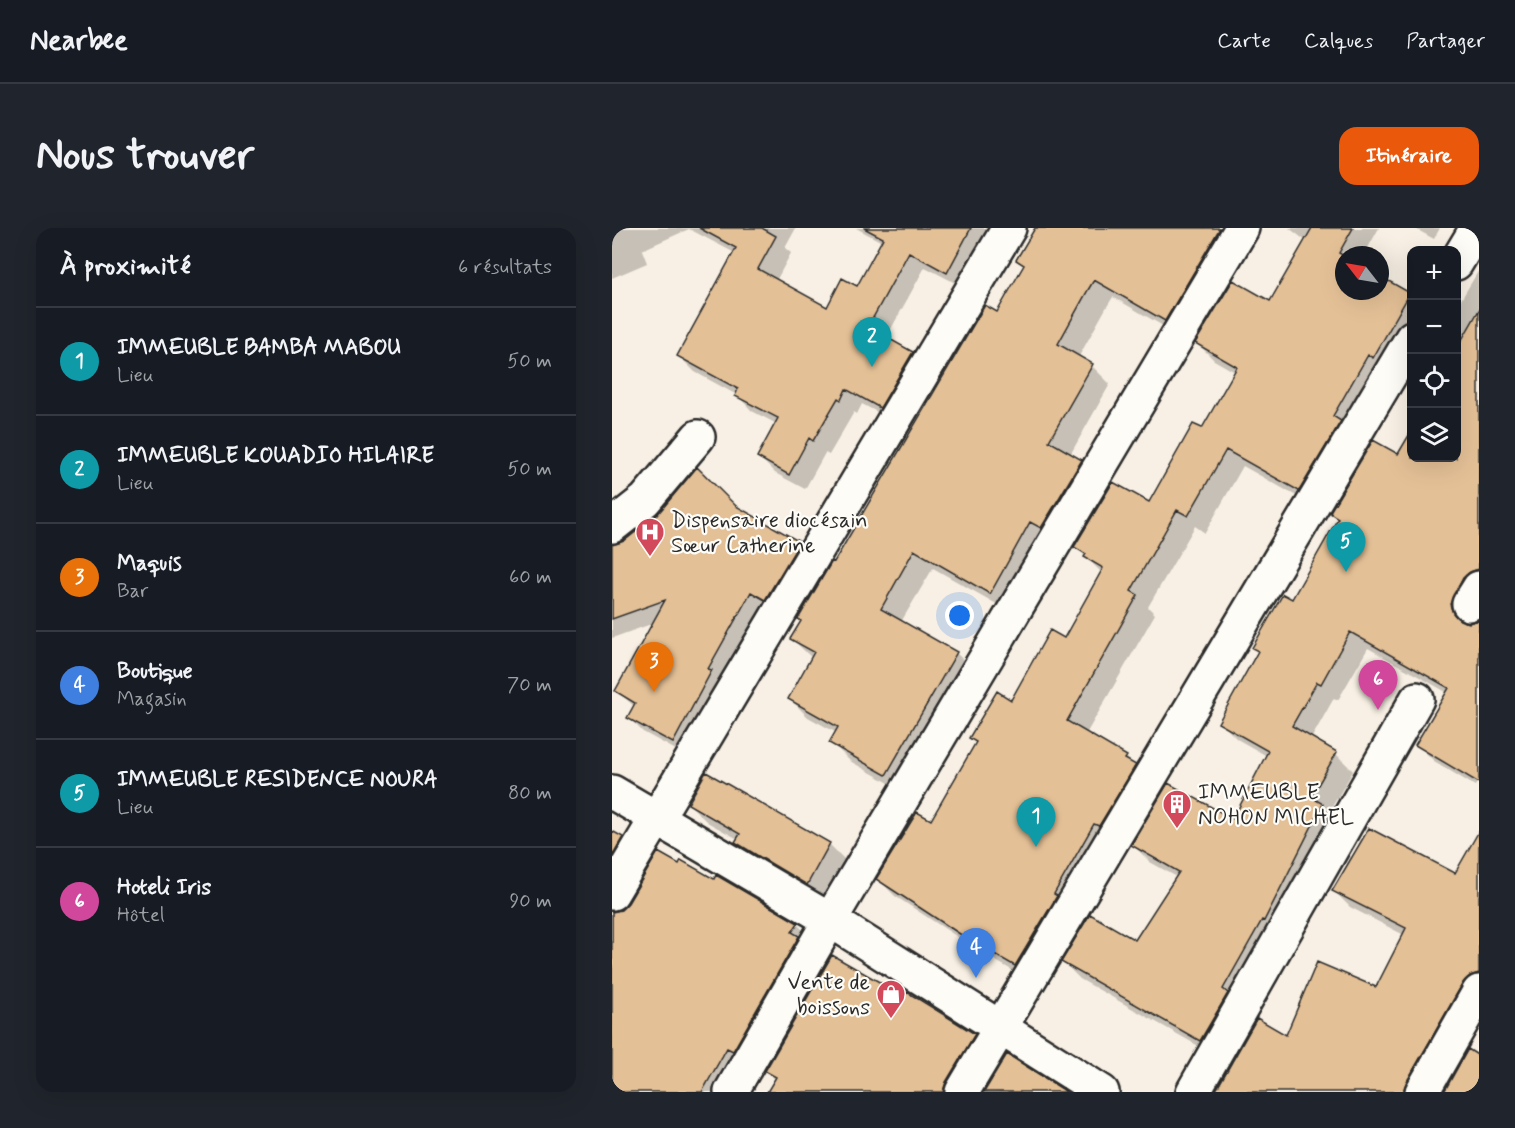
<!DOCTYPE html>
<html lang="fr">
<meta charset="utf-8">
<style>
:root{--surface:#171b24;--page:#20242c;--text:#f1f3f6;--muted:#9ea1a6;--line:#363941;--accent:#ea580c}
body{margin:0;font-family:Mynerve,sans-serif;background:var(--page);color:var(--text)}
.controls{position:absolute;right:18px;top:18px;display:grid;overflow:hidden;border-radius:12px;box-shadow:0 6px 24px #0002}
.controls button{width:54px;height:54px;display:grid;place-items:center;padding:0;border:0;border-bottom:2px solid var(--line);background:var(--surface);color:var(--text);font:30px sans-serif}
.compass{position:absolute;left:723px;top:18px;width:54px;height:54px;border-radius:50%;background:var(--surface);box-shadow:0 6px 24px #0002;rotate:301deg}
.you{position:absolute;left:348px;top:388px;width:21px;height:21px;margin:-15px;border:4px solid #fff;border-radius:50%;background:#1a73e8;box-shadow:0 0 0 9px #1a73e833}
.badge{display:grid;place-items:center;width:39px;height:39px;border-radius:50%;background:var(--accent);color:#fff;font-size:20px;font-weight:700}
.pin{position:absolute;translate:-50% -50px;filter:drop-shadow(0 2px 3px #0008)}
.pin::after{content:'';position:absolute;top:32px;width:21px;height:18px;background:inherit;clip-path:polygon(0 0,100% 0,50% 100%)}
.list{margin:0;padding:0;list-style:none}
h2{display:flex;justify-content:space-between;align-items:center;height:78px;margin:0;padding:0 24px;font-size:26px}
h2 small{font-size:20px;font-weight:400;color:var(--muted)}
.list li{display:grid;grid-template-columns:39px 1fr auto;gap:18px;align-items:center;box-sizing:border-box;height:108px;padding:0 24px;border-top:2px solid var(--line)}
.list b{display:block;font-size:22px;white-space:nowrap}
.list p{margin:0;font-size:20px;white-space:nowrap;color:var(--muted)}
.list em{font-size:20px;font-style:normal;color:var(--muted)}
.icon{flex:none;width:33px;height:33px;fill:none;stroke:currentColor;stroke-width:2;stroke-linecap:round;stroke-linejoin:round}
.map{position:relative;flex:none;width:867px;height:864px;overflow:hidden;border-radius:18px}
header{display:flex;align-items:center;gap:36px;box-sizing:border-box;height:84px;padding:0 30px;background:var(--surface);border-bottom:2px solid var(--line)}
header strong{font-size:28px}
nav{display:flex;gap:33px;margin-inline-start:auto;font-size:21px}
.intro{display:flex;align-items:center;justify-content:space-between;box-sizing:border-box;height:144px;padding:0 36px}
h1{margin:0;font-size:42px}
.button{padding:15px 27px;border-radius:18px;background:var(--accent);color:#fff;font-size:21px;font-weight:700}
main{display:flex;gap:36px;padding:0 36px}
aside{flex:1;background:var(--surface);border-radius:18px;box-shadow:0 6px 24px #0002}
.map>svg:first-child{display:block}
.shadow{fill:#0003}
.building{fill:#e4c096;stroke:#2b2b2b;stroke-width:1.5}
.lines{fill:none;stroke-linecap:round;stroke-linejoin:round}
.street-casing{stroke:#2b2b2b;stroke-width:38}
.street{stroke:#fdfcf7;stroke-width:33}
.labels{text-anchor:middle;stroke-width:4.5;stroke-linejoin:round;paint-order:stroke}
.poi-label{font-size:22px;fill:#2b2b2b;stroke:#fdfcf7;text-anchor:start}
</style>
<header>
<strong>Nearbee</strong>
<nav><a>Carte</a><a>Calques</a><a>Partager</a></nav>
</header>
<div class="intro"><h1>Nous trouver</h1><a class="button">Itinéraire</a></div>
<main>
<aside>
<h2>À proximité<small>6 résultats</small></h2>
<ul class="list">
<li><span class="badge" style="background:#0f9aa8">1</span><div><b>IMMEUBLE BAMBA MABOU</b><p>Lieu</p></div><em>50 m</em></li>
<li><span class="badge" style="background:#0f9aa8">2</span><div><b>IMMEUBLE KOUADIO HILAIRE</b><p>Lieu</p></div><em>50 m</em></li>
<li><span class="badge" style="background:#e8710a">3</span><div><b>Maquis</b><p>Bar</p></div><em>60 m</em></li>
<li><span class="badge" style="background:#3f7fe0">4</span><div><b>Boutique</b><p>Magasin</p></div><em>70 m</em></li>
<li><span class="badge" style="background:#0f9aa8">5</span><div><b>IMMEUBLE RESIDENCE NOURA</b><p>Lieu</p></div><em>80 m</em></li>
<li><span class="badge" style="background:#d1479c">6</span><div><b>Hoteli Iris</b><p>Hôtel</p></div><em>90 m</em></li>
</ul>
</aside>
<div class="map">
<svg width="867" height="864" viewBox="0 0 867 864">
<rect width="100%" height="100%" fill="#f8f0e4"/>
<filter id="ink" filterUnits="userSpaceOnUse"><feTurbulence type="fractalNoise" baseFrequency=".0167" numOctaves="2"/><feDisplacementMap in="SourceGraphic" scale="12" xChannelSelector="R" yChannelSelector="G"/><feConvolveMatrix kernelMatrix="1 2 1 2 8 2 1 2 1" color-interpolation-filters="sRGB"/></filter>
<g filter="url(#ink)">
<path class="shadow" d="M0,0H184L173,20L179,25L164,53L215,81L245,60L270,14L244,0H383L351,59L313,39L274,110L300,125L316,141L284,194L250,176L245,186L242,184L217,227L213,225L193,261L163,245L147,229L165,196L140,183L125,167L83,144L67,128L123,25L77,1L30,22L35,35L0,50Z
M429,0H639L572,110L501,69L494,80L466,130L480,138L498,156L458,227L469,233L487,251L397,383L321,340L289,394L344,425L363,443L293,564L238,533L219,514L225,505L196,489L177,470L200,430L180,411L223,336L386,86L413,38L406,32Z
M677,0H767L752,27H732V63H768V50L797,67L800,69V110L704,279L631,238L593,305L583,298L536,379L543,386L474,506L514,529L540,555L421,754L370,725L283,668L266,651L320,594L365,516L359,510L399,474L452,412L490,345L464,319L538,276L590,202L623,144L602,132L585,115L659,75L694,13Z
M802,0H828L822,11Z
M867,42V368L855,393V396L867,393V552L863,558L822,533L805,516L836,465L756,420L726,472L722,470L699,511L724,526L741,543L717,584L728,594L606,829L468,751L451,734L523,714L565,649L538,634L521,617L621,593L655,528L625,511L608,494L647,425L642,420L680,373L726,292L719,285L786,228L844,230V80Z
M123,279L187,315L201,329L75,528L31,504L17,490L23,479L5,463L42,395L0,410V319Z
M94,546L217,616L235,634L213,674L143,632L125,614L126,611L95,594L77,576Z
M867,606V771L814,864H604L675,809L765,761L792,707L738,679L722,663L844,647Z
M185,696L204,715L119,864H0V719Z
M362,807L381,826L358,864H157L164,852L155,843Z"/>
<path class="building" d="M87,0H150L164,8L146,41L215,79L230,50L245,58L271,10L252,0H359L335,45L297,24L256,99L301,124L268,180L234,161L229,172L226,170L201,213L197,210L177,247L145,229L166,190L123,168L126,161L65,128L124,20Z
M423,0H608L553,93L482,52L476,62L446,116L481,136L437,213L470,232L429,300L418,294L378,366L302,322L269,381L345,424L274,547L217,515L226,499L176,471L202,424L178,411L189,393L186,391L220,333L222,334L373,77L385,84L412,37L404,32Z
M700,0H741L727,25L732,28V63H768V48L798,65L761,130L756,127L721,188L729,193L687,263L614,222L576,288L565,282L519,363L526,367L455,493L515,528L513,531L524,537L487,598L482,596L442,666L445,668L403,738L351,708L264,651L305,584L319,592L364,514L357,510L385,463L399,472L438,402L452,410L491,340L472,329L474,326L462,319L501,254L537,274L581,196L590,200L625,139L583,115L621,52L658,73Z
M867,82V341L858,344L851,350L838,376L841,385L848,392L857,395L867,392V555L803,517L837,460L738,404L709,456L705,454L680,498L725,524L699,569L711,576L652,693L650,692L611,761L616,765L588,813L449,734L478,686L523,712L567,644L519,617L556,555L621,591L656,523L606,495L646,423L640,420L671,366L680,371L726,290L718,285L719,282L761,212L786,226L800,202V230H844V122Z
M85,239L124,278L188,314L153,372L139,364L96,441L100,442L61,515L15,490L23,475L3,463L53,372L0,391V317L12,313L45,287Z
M94,544L218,615L195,657L123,614L128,606L76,576Z
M757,600L843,645L867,603V745L858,748L851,755L794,855L791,864H603L645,790L674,807L705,734L764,759L794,700L720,663Z
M0,603L11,609L0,628Z
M46,624L67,636L69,632L102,651L104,647L186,695L180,704L187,708L121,823L115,820L90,864H0V684L9,682L16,675Z
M220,727L292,768L295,764L363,806L334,854L331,864H155L164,849L153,843Z
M856,821L867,828V864H832Z
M395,826L455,864H372Z"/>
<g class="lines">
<g class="street-casing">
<path id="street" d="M844,35L865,0
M0,298L33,272L86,209
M857,376L867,360
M0,564L218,692L490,864
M0,665L397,0
M119,864L218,692L630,0
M350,864L800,110
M581,864L805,471
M810,864L867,764"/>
</g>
<use href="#street" class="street"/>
</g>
</g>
<defs>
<g id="hospital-pin" transform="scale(1.5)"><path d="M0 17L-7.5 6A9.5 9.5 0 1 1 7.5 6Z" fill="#d1495b" stroke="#fdfcf7"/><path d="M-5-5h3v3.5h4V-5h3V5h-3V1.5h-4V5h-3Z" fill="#fff"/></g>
<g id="building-pin" transform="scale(1.5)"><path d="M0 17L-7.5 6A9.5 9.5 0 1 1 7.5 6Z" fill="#d1495b" stroke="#fdfcf7"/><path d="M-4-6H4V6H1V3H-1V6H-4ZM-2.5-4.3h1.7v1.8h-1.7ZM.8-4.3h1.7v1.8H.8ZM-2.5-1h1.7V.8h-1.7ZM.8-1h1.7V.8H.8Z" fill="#fff"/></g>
<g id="shop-pin" transform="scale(1.5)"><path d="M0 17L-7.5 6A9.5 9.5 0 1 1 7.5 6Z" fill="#d1495b" stroke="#fdfcf7"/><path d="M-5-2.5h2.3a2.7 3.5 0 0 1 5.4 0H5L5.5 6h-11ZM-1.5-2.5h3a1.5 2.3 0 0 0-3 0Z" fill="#fff"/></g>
</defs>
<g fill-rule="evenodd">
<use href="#hospital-pin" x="38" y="304"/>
<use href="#building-pin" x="565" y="576"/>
<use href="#shop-pin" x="279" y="766"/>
</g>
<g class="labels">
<g class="poi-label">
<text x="59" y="299">Dispensaire diocésain<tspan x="59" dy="25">Sœur Catherine</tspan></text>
<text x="586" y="571">IMMEUBLE<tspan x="586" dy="25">NOHON MICHEL</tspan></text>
<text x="258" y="761" text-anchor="end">Vente de<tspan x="258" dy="25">boissons</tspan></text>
</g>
</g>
</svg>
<div class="controls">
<button>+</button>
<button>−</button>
<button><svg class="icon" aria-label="locate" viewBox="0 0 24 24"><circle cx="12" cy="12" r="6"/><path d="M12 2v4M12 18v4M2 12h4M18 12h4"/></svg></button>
<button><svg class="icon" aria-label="layers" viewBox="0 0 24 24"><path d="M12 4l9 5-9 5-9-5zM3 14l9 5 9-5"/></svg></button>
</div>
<svg class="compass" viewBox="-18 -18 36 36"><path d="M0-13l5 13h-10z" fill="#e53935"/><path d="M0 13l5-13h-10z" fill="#9ea1a6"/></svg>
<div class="you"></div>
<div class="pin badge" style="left:424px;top:619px;background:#0f9aa8">1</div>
<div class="pin badge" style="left:260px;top:139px;background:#0f9aa8">2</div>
<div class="pin badge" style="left:42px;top:464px;background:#e8710a">3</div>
<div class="pin badge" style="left:364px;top:750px;background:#3f7fe0">4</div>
<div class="pin badge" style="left:734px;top:344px;background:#0f9aa8">5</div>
<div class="pin badge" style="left:766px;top:482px;background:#d1479c">6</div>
</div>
</main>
